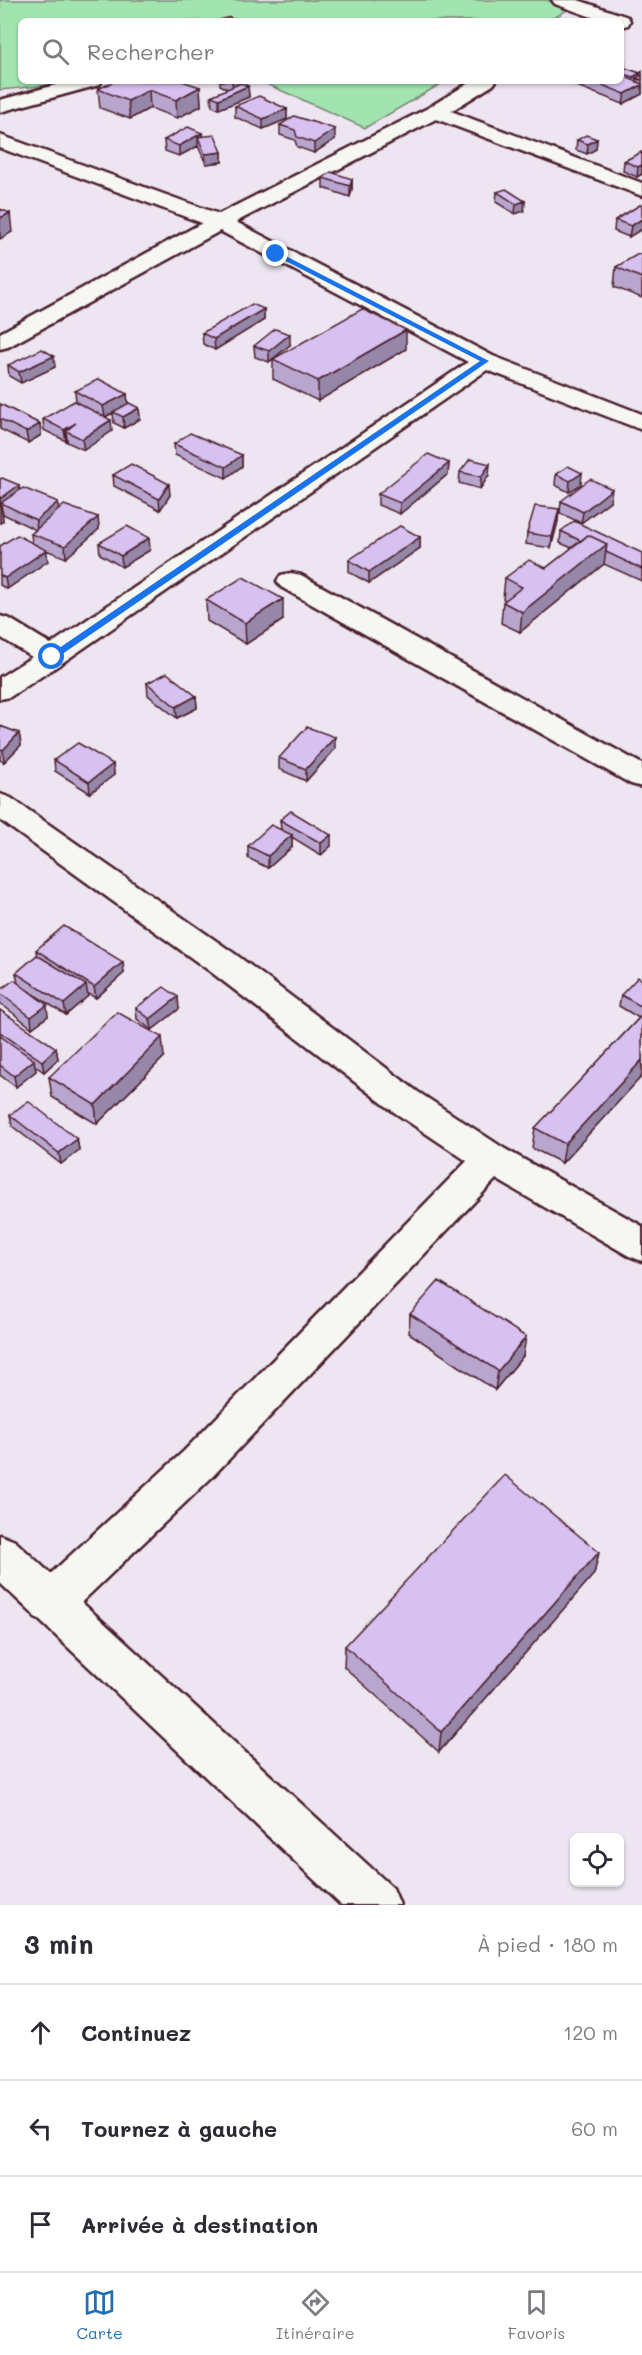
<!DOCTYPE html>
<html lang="fr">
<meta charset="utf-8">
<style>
:root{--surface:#fff;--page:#f2f2f3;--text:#2b2b33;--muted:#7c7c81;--line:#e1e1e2;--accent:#1f6fb2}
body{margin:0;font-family:Mali,sans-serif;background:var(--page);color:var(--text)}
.controls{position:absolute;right:18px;bottom:18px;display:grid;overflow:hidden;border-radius:9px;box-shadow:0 2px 4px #0004}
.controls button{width:54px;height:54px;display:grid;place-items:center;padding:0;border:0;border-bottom:2px solid var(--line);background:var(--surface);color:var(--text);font:30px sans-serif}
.stop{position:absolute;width:18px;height:18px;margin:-14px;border:4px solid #1a73e8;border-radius:50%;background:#fff}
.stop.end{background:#1a73e8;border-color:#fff;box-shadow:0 2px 6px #0008}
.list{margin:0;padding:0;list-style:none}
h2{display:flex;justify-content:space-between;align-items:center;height:78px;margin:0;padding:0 24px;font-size:26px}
h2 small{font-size:20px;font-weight:400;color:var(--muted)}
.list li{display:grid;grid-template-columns:39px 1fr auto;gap:18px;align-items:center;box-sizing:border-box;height:96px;padding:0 24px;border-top:2px solid var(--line)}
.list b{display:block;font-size:22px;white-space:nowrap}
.list em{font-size:20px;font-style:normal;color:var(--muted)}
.icon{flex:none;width:33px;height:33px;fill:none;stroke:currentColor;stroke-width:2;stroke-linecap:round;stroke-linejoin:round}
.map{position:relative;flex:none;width:642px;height:1905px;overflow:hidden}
.search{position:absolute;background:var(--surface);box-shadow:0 2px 4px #0004;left:18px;right:18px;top:18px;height:66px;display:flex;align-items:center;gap:15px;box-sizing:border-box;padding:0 21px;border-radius:9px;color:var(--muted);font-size:22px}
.sheet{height:366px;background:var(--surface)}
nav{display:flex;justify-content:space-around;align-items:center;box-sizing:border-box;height:84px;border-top:2px solid var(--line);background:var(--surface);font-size:16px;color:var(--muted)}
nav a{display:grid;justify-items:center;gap:3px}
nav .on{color:var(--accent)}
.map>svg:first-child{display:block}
.green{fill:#a1e4af;stroke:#76826d;stroke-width:1.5}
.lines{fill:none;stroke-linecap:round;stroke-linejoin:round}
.street-casing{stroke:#4a1f2b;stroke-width:5}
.secondary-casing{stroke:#4a1f2b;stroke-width:5}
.street{fill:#f6f6f2;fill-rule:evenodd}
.secondary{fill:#f6f6f2;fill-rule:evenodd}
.wall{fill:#b9a6cf;stroke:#4a1f2b;stroke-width:1.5}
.shaded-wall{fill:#9687a9;stroke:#4a1f2b;stroke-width:1.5}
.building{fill:#d7c1f1;stroke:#4a1f2b;stroke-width:1.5}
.route{fill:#1a73e8}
</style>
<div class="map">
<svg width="642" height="1905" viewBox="0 0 642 1905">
<rect width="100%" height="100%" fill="#ede6f2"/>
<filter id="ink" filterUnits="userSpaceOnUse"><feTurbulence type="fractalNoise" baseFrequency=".0167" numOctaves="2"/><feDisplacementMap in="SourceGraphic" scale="12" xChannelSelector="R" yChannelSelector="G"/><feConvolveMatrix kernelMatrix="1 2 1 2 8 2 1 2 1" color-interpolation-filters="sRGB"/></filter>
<g filter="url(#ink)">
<path class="green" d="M0,0H547L569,9L549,21H21V81H90L0,90Z
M260,81H446L365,128Z"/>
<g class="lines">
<g class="street-casing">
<path id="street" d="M552,0H578L628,17L630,21L628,25L621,27V21H603L555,4Z
M70,81H102L99,85L0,112V100Z
M472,81H496L493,85L451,111L642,183V196L436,119L236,222L493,356L642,414V430L487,370L62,663L10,697L0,699V677L32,657L0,637V616L10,619L51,644L468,362L220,231L8,347L0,349V333L202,223L0,148V135L219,214L428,108Z
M291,573L301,575L642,764V787L631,784L281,587L277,581L281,575Z
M0,794L11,798L235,954L418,1092L505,1149L642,1226V1261L629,1256L496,1179L212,1477L65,1618L50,1624L35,1618L28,1603L35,1588L184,1451L467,1161L394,1112L211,972L0,820Z"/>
</g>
<g class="secondary-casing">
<path id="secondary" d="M0,1535L15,1541L393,1888L400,1905H341L0,1583Z"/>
</g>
<use href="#street" class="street"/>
<use href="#secondary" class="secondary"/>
</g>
<path class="wall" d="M621,60L625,62L624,68L640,73L642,71V94L623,104L564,81H621Z
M220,81H240V84L248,86L249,97L219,109L212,106L211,96L228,89L220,85Z
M200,87L201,106L177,118L150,108L130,119L100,108L98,89Z
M235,106L287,109V119L263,129L235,117Z
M280,125L335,139L314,153L297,147L295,140L280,135Z
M202,133V136L222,152V162L206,164L198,146L179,156L165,151L164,140Z
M597,139L596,149L587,154L576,150L577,140Z
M642,152V174L637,177L623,171L624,161Z
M323,178L352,179V189L350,197L323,188Z
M497,192L525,201L524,211L515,214L496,202Z
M640,205L629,237L614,231L615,220Z
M642,255V298L614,287L616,267Z
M264,309V320L215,350L203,344L202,333Z
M290,345L269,362L255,357L254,346Z
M406,349L318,401L273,379V359Z
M8,365L55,367L21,383L9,376Z
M75,391L127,394L128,404L139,408L140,419L124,428L114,423L113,413L105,417L112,431L84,450L67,442V440L66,441L44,430L43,419L76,402Z
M0,404L40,424L41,435L28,443L0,429Z
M174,444L242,455V466L226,478L175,455Z
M449,463L448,474L400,514L378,505V494Z
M460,472L489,475L480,489L459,483Z
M556,474L581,484L569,492L555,485Z
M113,475L170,495L160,510L114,486Z
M0,479L58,510L98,517L99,529L66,558L46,550L48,561L7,589L0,585V546L32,543L31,534L36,530L3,514L2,510L3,521L0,523Z
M561,501H610L581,523L560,513Z
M559,509L558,521L551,548L526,544L527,533Z
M561,531L642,553V581L604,564L520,632L501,623L503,602L506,600L503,599L505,578L546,568L572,548L560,543Z
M420,537V548L369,583L349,572V560Z
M99,543L150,550L122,567L100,554Z
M206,600L283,620L246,644L207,621Z
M147,683L196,696L197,708L177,718L148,695Z
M0,726L19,733L21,745L4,762L0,760Z
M335,749L306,781L279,769V758Z
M54,760L113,764L114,775L90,793L55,771Z
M280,820L331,846L321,855L292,837V847L268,868L248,858V846L281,829Z
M36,950L124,973L96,998L87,993L88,996L66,1015L27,990L48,1016L32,1028L0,1003V990L18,983L16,973L37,956Z
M642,980V1076L562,1163L532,1148L535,1128L639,1018L619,1006L621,995Z
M136,1008L179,1009L152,1030L137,1019Z
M0,1010L56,1048L58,1059L44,1072L35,1066L36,1071L16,1087L0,1075Z
M164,1057L97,1124L52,1097L49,1077Z
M10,1115L77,1139L79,1150L61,1164L12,1126Z
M410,1314L523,1356L495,1390L409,1333Z
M599,1552L594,1574L439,1752L344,1667L345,1646Z"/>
<path class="shaded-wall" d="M625,62L624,72L621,73V64Z
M640,73L639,80L636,78V85L632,87L633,77Z
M232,81H240V86L233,91Z
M642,85V94L623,104L625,94Z
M248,86L249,97L219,109V99Z
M200,87L201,106L177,118L176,100Z
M149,90L150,108L130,119L128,101Z
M287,109V119L263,129V119Z
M335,129V139L314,153V143Z
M202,133L203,143L198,137V146L179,156V146Z
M597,139L596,149L587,154L588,144Z
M222,152V162L206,164L205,154Z
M642,165V174L637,177L638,167Z
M352,179V189L350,197V186Z
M525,201L524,211L515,214L516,204Z
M10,213L12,232L0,239V218Z
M642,219V229L629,237L631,226Z
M264,309V320L215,350L214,339Z
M406,330V349L318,401V381Z
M290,334V345L269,362V351Z
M54,356L55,367L21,383L19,372Z
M127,394L128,405L105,417L103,406Z
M139,408L140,419L124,428L123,417Z
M111,420L112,431L84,450L82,439Z
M76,423L66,431L67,440L66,441L64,430Z
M40,424L41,435L28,443L26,432Z
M242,455V466L226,478V467Z
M449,463L448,474L400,514V503Z
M490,464L489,475L480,489L481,477Z
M582,473L581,484L569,492L570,481Z
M169,484L170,495L160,510L159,499Z
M19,485L21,496L1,503L3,521L0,523V499Z
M612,489L610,501L581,523L583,512Z
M58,502L59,514L37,531L36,520Z
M559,509L558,521L551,548L552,537Z
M98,517L99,529L66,558L65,546Z
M420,537V548L369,583V572Z
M149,538L150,550L122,567L121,556Z
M607,544L604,564L520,632L522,612Z
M46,550L48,561L7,589L5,578Z
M283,599V620L246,644L245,623Z
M196,696L197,708L177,718L176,707Z
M19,733L21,745L4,762L3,750Z
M335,737V749L306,781V769Z
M113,764L114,775L90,793L89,782Z
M292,835V847L268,868V856Z
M331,835V846L321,855V843Z
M123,962L124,973L96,998L94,987Z
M86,985L88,996L66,1015L64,1004Z
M178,997L179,1009L152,1030L150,1019Z
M47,1005L48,1016L32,1028L31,1017Z
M162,1037L164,1057L97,1124L95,1105Z
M56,1048L58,1059L44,1072L42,1061Z
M34,1060L36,1071L16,1087L14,1076Z
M642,1060V1076L562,1163L565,1144Z
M77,1139L79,1150L61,1164L59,1153Z
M526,1337L523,1356L495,1390L498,1371Z
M599,1552L594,1574L439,1752L441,1732Z"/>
<path class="building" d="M230,17L232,20L244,19L249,21H217Z
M622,67L640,73L633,77L621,73V68Z
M621,75L642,84V85L625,94L592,81H621Z
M642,75V80L636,78Z
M115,81H182L200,87L176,100L149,90L128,101L98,89Z
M241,83L248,86L219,99L211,96Z
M259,96L287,109L263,119L235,106Z
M294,116L335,129L314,143L297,137L295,130L280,125Z
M188,127L202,133L179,146L164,140Z
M215,135L222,152L205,154L198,137Z
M586,135L597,139L588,144L577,140Z
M642,152V165L638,167L624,161Z
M331,172L352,179L350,186L323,178Z
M506,189L525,201L516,204L497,192Z
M640,205L642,206V219L631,226L615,220Z
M0,209L10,213L0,218Z
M638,254L642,255V278L616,267Z
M252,304L264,309L214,339L202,333Z
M362,309L406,330L318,381L273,359Z
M275,329L290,334L269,351L254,346Z
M42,349L54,356L19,372L8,365Z
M99,379L127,394L103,406L75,391Z
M74,401L111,420L82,439L66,431L76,423L64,430L43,419Z
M129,403L139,408L123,417L113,412Z
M0,404L40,424L26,432L0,419Z
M190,433L242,455L226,467L174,444Z
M428,454L449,463L400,503L378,494Z
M470,459L490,464L481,477L460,472Z
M131,464L169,484L159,499L113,475Z
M568,466L582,473L570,481L556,474Z
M2,478L19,485L0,499V479Z
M590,479L612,489L583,512L561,501Z
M23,488L58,502L36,520L1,503Z
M64,505L98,517L65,546L31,534Z
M535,506L559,509L552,537L527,533Z
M574,521L642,553V569L606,552L607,544L588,535L581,541L561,531Z
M127,526L149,538L121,556L99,543Z
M400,526L420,537L369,572L349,560Z
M17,535L46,550L5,578L0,575V546Z
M588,535L607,544L522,612L503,602L522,587L505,578L529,560L546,568Z
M243,577L283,599L245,623L206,600Z
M167,673L196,696L176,707L147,683Z
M0,726L19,733L3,750L0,749Z
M307,727L335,737L306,769L279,758Z
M78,743L113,764L89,782L54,760Z
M291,811L331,835L321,843L280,820Z
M271,825L292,835L268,856L248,846Z
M64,926L123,962L94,987L36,950Z
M37,955L86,985L64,1004L16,973Z
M638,977L642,980V1007L621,995Z
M14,980L47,1005L31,1017L0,993V990Z
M164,987L178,997L150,1019L136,1008Z
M0,1010L56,1048L42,1061L0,1032Z
M117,1012L162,1037L95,1105L49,1077Z
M642,1015V1060L565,1144L535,1128Z
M0,1036L34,1060L14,1076L0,1065Z
M28,1101L77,1139L59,1153L10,1115Z
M439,1281L526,1337L498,1371L410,1314Z
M505,1475L599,1552L441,1732L345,1646Z"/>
</g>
<path class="route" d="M274,252H278L489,361L55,659H49V655L480,361L274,255Z"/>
</svg>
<div class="controls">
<button><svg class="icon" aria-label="locate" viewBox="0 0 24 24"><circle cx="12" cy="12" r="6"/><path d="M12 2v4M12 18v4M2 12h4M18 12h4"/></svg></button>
</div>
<div class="stop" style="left:52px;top:657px"></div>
<div class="stop end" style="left:276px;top:254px"></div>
<div class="search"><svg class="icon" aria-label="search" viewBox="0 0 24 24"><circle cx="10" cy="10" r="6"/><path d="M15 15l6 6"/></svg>Rechercher</div>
</div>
<section class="sheet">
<h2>3 min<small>À pied · 180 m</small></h2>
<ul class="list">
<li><svg class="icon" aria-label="ahead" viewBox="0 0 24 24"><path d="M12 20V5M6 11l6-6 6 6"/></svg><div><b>Continuez</b></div><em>120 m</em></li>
<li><svg class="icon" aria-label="left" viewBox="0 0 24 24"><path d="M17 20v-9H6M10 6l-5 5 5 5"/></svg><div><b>Tournez à gauche</b></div><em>60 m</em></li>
<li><svg class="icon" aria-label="arrive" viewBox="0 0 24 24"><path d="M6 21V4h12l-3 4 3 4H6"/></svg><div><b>Arrivée à destination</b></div></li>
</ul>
</section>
<nav>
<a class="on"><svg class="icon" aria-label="map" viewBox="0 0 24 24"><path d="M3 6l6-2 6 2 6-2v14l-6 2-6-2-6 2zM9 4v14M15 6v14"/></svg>Carte</a>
<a><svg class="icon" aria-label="directions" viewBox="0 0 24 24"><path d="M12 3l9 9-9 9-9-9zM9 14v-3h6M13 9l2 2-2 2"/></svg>Itinéraire</a>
<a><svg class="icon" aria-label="saved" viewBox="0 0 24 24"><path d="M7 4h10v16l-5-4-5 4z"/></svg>Favoris</a>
</nav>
